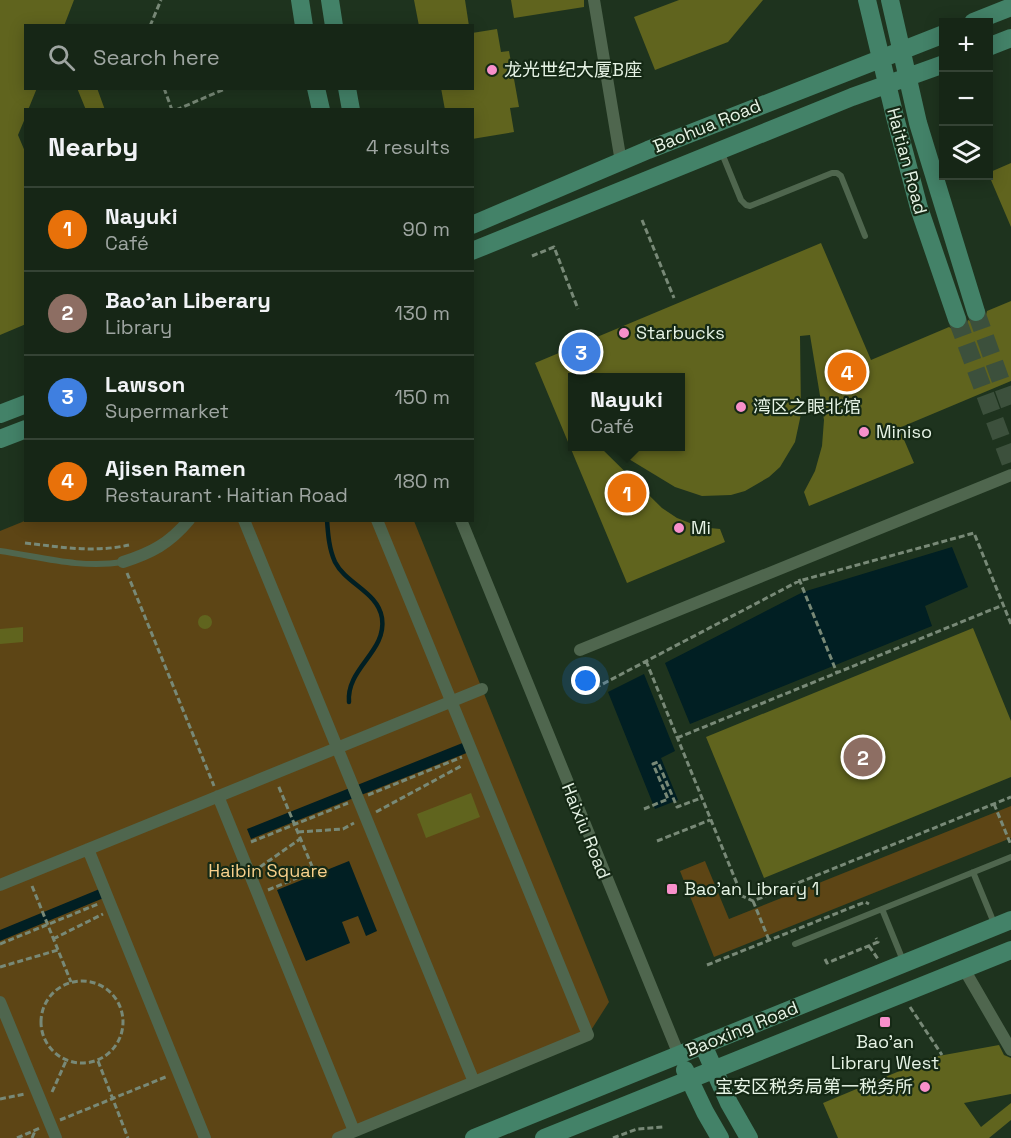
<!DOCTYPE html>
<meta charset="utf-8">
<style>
:root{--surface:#162616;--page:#233223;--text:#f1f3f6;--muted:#9ea5a1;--line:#354335;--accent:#bca0f2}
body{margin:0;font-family:"Space Grotesk","Noto Sans SC",sans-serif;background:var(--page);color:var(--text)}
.controls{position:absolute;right:18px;top:18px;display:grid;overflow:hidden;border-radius:0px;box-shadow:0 3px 15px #0003}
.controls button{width:54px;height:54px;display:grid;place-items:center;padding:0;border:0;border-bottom:2px solid var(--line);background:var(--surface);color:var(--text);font:30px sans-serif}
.you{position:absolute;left:586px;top:681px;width:21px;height:21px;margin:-15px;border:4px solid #fff;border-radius:50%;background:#1a73e8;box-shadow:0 0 0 9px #1a73e833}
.badge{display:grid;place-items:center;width:39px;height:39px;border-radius:50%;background:var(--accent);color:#fff;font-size:20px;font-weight:700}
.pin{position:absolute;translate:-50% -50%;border:3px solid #fff;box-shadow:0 2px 6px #0006}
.popup{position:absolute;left:568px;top:373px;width:117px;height:78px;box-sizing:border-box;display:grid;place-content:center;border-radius:0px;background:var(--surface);filter:drop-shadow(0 2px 4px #0005);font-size:20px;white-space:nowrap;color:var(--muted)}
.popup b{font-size:22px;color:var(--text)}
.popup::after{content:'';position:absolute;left:50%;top:100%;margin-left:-12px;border:12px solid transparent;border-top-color:var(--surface)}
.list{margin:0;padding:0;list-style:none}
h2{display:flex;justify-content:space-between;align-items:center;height:78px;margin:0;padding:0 24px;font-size:26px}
h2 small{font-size:20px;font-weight:400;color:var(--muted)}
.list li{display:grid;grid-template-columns:39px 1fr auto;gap:18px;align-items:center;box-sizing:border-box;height:84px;padding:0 24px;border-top:2px solid var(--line)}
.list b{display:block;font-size:22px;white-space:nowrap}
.list p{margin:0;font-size:20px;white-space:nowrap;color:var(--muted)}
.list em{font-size:20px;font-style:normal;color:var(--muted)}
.icon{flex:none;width:33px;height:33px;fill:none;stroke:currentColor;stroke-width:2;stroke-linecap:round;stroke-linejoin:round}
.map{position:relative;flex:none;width:1011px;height:1138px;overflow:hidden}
.search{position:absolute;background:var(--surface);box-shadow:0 3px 15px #0003;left:24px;top:24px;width:450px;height:66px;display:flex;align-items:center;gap:15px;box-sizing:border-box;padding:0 21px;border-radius:0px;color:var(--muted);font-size:22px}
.panel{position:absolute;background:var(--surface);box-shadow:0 3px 15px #0003;left:24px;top:108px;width:450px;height:414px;border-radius:0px}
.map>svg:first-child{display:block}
.green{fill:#5d4515}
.water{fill:#011f23}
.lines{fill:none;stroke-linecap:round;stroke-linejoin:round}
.stream{stroke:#011f23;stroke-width:4.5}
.building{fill:#60641e}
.secondary-tunnel{stroke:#3c503c;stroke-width:18;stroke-dasharray:18 9;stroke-linecap:butt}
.path{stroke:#788977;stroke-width:3;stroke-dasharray:6 3;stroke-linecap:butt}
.lane{stroke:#4f664e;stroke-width:6}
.street{stroke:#4f664e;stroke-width:12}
.secondary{stroke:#438268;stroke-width:18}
.poi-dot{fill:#f890cb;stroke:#152915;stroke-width:2}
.labels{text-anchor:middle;stroke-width:4.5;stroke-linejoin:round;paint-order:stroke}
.poi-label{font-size:18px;fill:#e6f3e5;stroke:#152915;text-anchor:start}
.street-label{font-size:18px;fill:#e6f3e5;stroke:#152915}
.park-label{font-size:18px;fill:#f8d18c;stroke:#152915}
</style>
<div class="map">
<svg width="1011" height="1138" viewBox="0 0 1011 1138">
<rect width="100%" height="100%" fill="#1e331e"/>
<path class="green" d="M27,520L414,521L609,1002L588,1035L338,1138H0V531Z
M1011,806V838L714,957L680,871L705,861L729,919Z"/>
<path class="water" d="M952,547L968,587L925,606L932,626L690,724L665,663L803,592Z
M644,674L675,751L661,758L678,800L655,809L608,692Z
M465,742L469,752L251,839L247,829Z
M349,861L377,931L366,936L358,916L342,922L350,943L306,961L277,890Z
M102,888L106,897L0,941V930Z"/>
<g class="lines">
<path class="stream" d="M327,520C328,534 329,549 335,562C346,584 378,592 382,618C387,652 346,668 349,702"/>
</g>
<path class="building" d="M0,0H74L64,26H26V88H37L28,110H26V116L18,135L26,154V324L0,335Z
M414,0H465L469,26H419Z
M511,0H584V7L514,18Z
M679,0H763L728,42L655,70L634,17Z
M497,29L501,52L509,51L519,107L510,108L514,132L472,139V110H445L441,88H472V33Z
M77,88H97L105,110H86Z
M1011,163V227L988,173Z
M821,243L871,360L949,327L954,330L961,329L966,326L968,320L974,323H980L985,319L987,311L1011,301V381L899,428L914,463L809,506L804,492L815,471L822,446L824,420L810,335L800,336L801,414L795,442L780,467L769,477L745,491L731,495L702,496L675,487L609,447H681V378H573V447H600L662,508L677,518L700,527L720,529L725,542L627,583L535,363Z
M198 622a7 7 0 1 1 14 0a7 7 0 1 1-14 0Z
M23,627V642L0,644V629Z
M973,628L1011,721V777L764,878L706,737Z
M471,793L480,817L426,838L417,814Z
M999,1045L1004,1055L1011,1058V1094L964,1103L981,1127L1011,1103V1120L989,1138H838L823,1103L933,1057Z"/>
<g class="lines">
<path class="secondary-tunnel" d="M976,312L1011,409
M957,319L1011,464"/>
<path class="path" d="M150,26L161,0
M164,88L172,110
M176,110L227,88
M642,220L674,298
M532,256L554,247L578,309
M25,543C61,547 93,553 129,545
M127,573L214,786
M799,579L837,673
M646,661L742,896L753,901L1011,797
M595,688L799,581L974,533L1011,624
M677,738L1003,605
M368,795L462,757
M994,804L1011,845
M644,809L668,799L653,764L658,762L677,807L701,798
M376,812L463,765
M298,832L343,829L354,823
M657,841L710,820
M251,842L348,803
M260,867L300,839
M32,886L71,982
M268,890L314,871L278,785
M753,901L769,940
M53,939L103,914
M0,944L98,904
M869,946L878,959
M825,959L827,963L878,942L876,938
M707,965L865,902L869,904
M0,967L58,950
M41 1022a41 41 0 1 1 82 0a41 41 0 1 1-82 0Z
M910,1007L942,1055
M98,1061L128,1138
M52,1092L66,1061
M0,1099L25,1094
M60,1120L168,1076
M17,1138L40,1128
M32,1138L35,1131
M613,1138L637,1129L663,1127"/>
<path class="lane" d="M721,151L741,200L746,205L750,206L832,173H837L841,176L865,236
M0,551C41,557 81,569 123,562
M973,872L994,923
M882,909L904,963
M795,944L1011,857"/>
<path class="street" d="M594,0L621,162
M244,520L474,1082
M461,520L679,1055
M123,562C151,553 169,544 189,520
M580,650L1011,475
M218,796L354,1131
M88,849L205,1138
M0,885L482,689
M964,969L1011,1050
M0,1002L56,1138
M338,1138L588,1035L377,520"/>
<path class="secondary" d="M300,0L304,26
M330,0L334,26
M867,0L895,117L919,208L957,319
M890,0L918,123L976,312
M973,22L1011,7
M988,47L1011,38
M316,88L321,110
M347,88L351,110
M472,225L648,150L944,34
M472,251L852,97L944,64
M0,414L26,404
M0,439L26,429
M703,1045L729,1103L749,1138
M685,1070L705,1112L720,1138
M474,1138L1011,920
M544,1138L1011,950"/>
</g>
<g class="poi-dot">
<circle cx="492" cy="70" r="6"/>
<circle cx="624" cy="333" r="6"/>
<circle cx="741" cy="407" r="6"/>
<circle cx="864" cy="432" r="6"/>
<circle cx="679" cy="528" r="6"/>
<rect x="666" y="883" width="12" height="12" rx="3"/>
<rect x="879" y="1016" width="12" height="12" rx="3"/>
<circle cx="925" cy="1087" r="6"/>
</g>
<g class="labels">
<g class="poi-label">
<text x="504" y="76">龙光世纪大厦B座</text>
<text x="636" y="339">Starbucks</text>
<text x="753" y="413">湾区之眼北馆</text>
<text x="876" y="438">Miniso</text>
<text x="691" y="534">Mi</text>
<text x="684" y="895">Bao'an Library 1</text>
<text x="885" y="1048" text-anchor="middle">Bao'an<tspan x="885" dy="21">Library West</tspan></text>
<text x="913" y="1093" text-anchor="end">宝安区税务局第一税务所</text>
</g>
<g class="street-label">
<text transform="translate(707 126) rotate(-22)" y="6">Baohua Road</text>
<text transform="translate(907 161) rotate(75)" y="6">Haitian Road</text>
<text transform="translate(586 831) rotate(68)" y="6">Haixiu Road</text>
<text transform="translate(742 1029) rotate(-22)" y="6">Baoxing Road</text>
</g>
<g class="park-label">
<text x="268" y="877">Haibin Square</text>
</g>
</g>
</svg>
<div class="controls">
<button>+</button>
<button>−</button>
<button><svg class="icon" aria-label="layers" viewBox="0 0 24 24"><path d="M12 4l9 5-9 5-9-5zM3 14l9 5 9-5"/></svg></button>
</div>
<div class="you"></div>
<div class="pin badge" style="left:627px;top:493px;background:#e8710a">1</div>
<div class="popup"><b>Nayuki</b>Café</div>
<div class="pin badge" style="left:863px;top:757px;background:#8d6e63">2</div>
<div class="pin badge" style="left:581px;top:352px;background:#3f7fe0">3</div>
<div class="pin badge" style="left:847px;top:372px;background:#e8710a">4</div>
<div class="search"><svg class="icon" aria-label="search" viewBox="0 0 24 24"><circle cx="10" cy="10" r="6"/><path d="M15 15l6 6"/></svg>Search here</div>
<section class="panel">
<h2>Nearby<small>4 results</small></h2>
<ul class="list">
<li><span class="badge" style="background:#e8710a">1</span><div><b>Nayuki</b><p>Café</p></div><em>90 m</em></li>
<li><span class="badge" style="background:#8d6e63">2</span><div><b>Bao'an Liberary</b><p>Library</p></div><em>130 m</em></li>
<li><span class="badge" style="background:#3f7fe0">3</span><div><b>Lawson</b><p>Supermarket</p></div><em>150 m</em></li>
<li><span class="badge" style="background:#e8710a">4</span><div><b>Ajisen Ramen</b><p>Restaurant · Haitian Road</p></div><em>180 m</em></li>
</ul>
</section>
</div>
